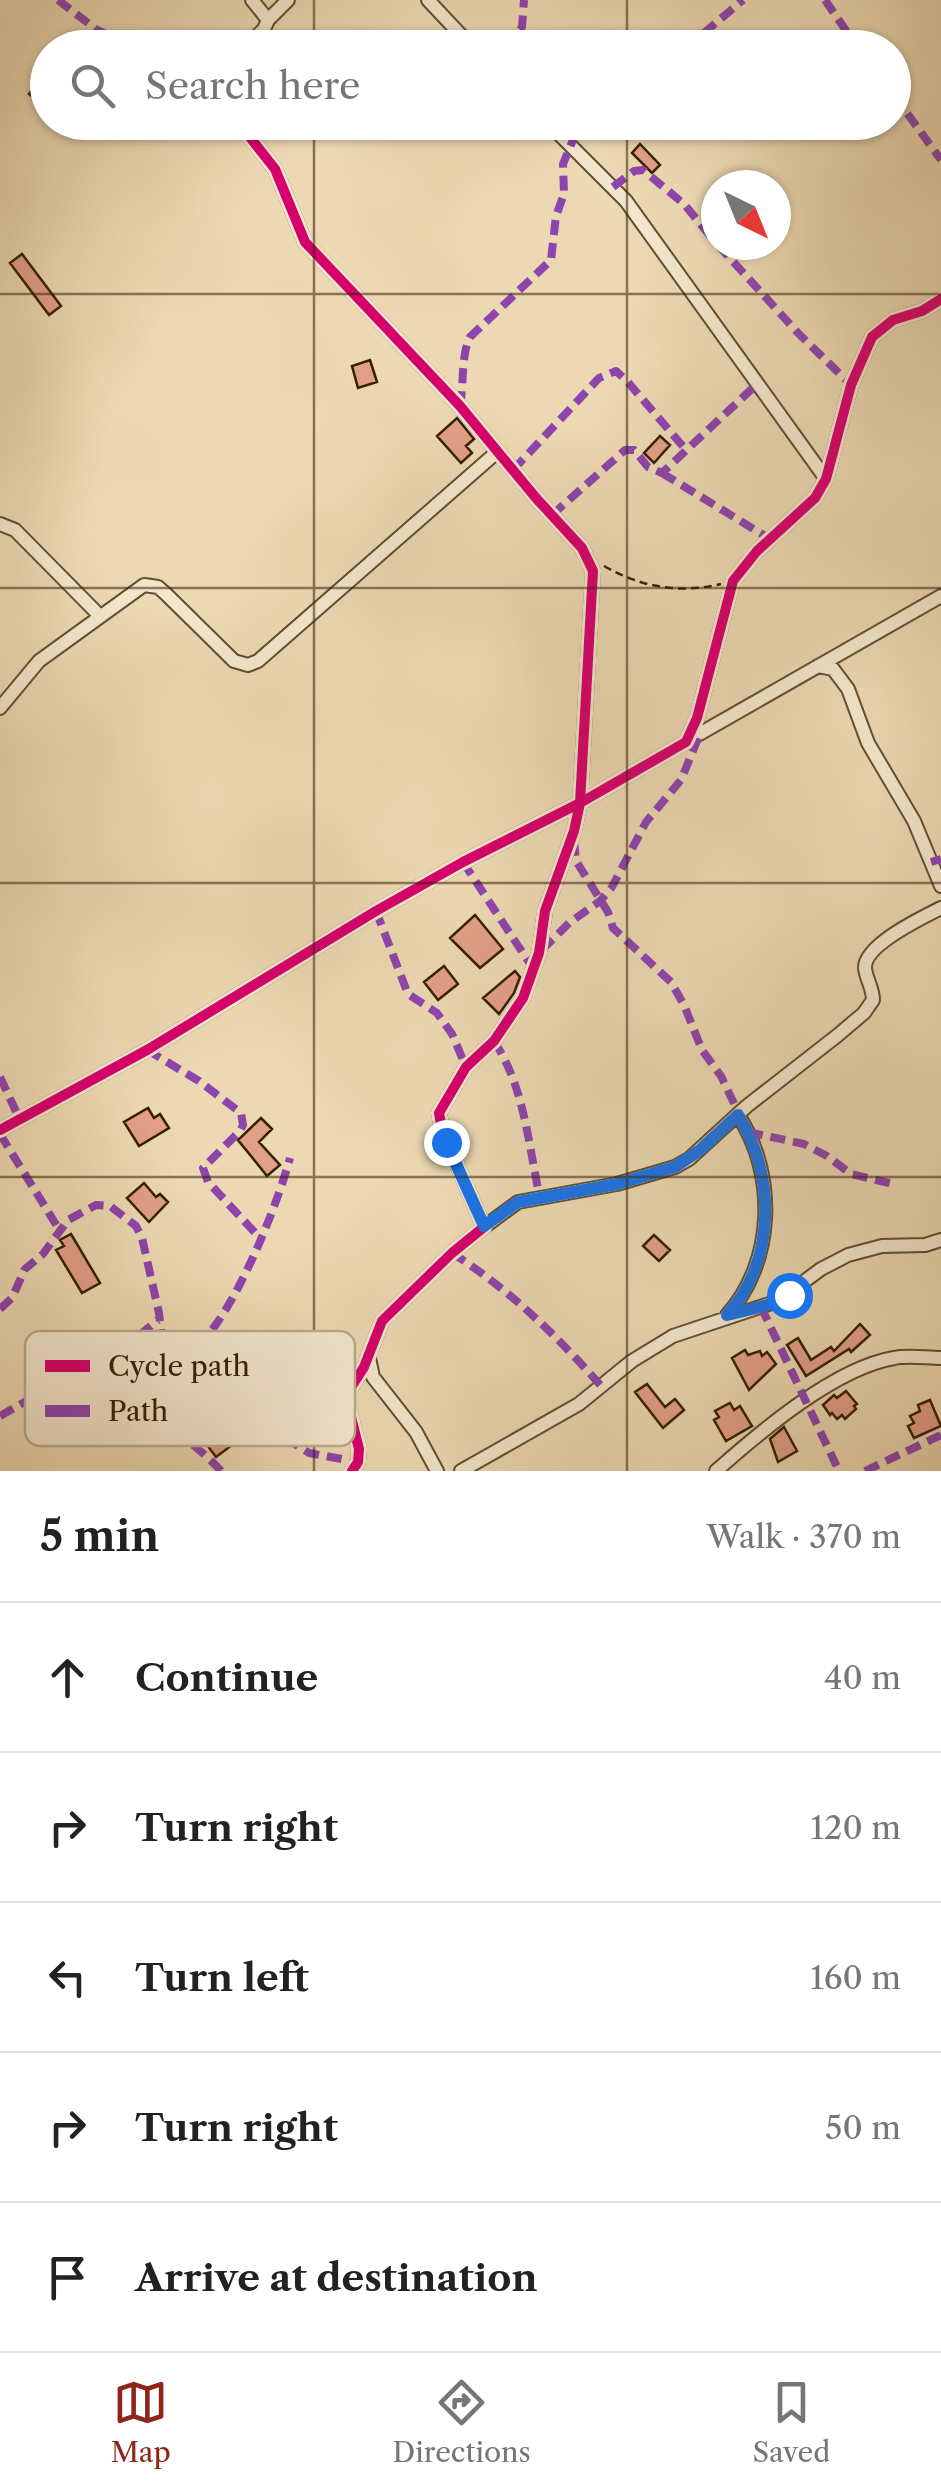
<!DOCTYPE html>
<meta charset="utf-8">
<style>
:root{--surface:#fff;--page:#f2f2f2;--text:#222;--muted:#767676;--line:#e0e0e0;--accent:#8f2418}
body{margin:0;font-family:"Libre Caslon Text",serif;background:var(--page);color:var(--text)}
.compass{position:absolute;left:701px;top:170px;width:90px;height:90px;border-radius:50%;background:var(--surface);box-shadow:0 2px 8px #0004;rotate:137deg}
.stop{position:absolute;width:30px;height:30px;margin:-22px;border:8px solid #1a73e8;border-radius:50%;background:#fff}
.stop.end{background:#1a73e8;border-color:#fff;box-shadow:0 2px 10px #0008}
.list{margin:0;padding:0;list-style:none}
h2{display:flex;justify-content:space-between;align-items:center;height:130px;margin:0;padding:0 40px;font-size:42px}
h2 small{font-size:32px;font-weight:400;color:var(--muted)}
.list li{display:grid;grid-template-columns:65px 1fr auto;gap:30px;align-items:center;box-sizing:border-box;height:150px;padding:0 40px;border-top:2px solid var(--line)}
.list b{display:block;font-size:38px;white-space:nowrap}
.list em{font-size:32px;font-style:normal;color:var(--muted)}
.icon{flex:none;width:55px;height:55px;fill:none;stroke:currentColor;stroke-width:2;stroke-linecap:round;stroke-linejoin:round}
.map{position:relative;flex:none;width:941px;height:1471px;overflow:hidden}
.search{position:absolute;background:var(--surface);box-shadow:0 2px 8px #0004;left:30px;right:30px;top:30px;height:110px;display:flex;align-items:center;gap:25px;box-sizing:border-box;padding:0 35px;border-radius:55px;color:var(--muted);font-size:38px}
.sheet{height:880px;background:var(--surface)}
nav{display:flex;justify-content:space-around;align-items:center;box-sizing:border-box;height:140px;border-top:2px solid var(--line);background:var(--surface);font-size:28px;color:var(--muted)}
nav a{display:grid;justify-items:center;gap:5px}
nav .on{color:var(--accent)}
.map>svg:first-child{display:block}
.building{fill:#e29f88;stroke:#342103;stroke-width:2.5}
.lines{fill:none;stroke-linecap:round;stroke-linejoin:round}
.street-casing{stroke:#624f2f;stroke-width:16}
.path{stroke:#342103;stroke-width:2.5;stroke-dasharray:8 5;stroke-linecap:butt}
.street{stroke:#f3e6cd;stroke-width:12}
.quiet{stroke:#8e44ad;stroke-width:8;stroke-dasharray:15 8;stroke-linecap:butt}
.cycleway-casing{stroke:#f3e6cd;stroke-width:16}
.cycleway{stroke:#d6006c;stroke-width:10}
.route{stroke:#1a73e8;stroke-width:12}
.grid{fill:none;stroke:#342103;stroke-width:2.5;stroke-opacity:0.55}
.key{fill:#f3e6cd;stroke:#baab90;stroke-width:2.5}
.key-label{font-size:28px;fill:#342103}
</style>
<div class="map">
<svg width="941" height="1471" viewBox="0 0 941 1471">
<rect width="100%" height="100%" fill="#ecd8b2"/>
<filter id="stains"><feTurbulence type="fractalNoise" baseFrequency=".002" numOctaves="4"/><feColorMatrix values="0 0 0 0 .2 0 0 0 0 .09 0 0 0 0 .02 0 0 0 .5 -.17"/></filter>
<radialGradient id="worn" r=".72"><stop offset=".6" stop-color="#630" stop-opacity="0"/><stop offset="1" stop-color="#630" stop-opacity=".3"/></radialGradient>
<path class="building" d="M41,78L48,83V108L29,94Z
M640,144L660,165L652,173L632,153Z
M22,254L61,306L49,315L10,263Z
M370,360L377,382L358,388L352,366Z
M457,418L474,439L466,446L472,453L461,463L437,436Z
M660,436L670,445L654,463L644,453Z
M475,915L503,949L480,968L450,938Z
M444,966L458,984L438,1000L424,982Z
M515,971L520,977L514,993L499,1014L483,998Z
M148,1108L154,1118L160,1114L169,1128L139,1146L124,1122Z
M261,1118L272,1129L259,1142L280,1165L267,1176L238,1140Z
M144,1183L156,1197L160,1194L168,1202L149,1222L127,1198Z
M71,1234L100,1283L82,1293L56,1250L64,1246L60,1240Z
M654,1235L670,1250L659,1261L643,1246Z
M860,1324L870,1335L851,1352L849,1349L806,1376L787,1345L798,1338L811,1360L831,1347L834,1351Z
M745,1350L748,1355L760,1351L762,1356L767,1352L776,1364L749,1390L732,1358Z
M647,1384L665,1407L675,1399L684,1410L663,1428L635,1392Z
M846,1391L857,1404L854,1406L856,1409L845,1419L842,1415L837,1419L832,1413L830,1415L823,1405L834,1395L837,1398Z
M930,1400L941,1426L914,1438L908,1426L914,1423L910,1416L920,1411L918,1405Z
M199,1402L212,1424L218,1420L224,1429L221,1431L232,1445L216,1457L201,1437L204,1436L192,1421L188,1423L182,1412Z
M730,1403L734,1410L740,1406L752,1426L726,1441L714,1420L719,1417L715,1411Z
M784,1427L797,1451L778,1462L770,1439Z"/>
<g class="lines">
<g class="street-casing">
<path id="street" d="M428,0L473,48
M268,20L288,0
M245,48L264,29L268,20L252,0
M238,122L275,169L305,242L460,406L536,498L582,548L593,571L580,803L574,831L545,911L539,953L523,998L494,1041L466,1067L439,1113L442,1130L484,1227L452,1253L382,1321L364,1367L348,1392V1405L359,1449L358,1462L352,1471
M547,122L626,201L826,479
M0,524L15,530L99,615
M818,666L833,669L848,689L868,743L914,821L941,886
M0,708L39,661L144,585L158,587L166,594L234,661L248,665L258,661L497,452
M687,741L941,596
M0,1130L147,1050L376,911L463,862L580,803L686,742L697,718L733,581L757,551L815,498L826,479L851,385L872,337L893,320L922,311L941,299
M484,1227L518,1202L617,1184L675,1167L689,1159L747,1106L838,1035L864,1013L873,1000C873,988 866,979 865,968C864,945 923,917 941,908
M727,1315C775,1262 777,1174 738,1115
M369,1358L373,1377L416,1432L437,1471
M461,1471L579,1404L632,1361L673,1336L778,1301L821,1269L848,1255L882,1246L925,1245L941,1240
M716,1471C760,1432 835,1368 894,1358C909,1355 926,1358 941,1358"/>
</g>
<path class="path" d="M604,566C641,587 678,594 721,584"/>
<use href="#street" class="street"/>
<path class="quiet" d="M58,0L97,30L139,48
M825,0L858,48
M506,48L522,27L524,0
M686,48L743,0
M894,95L941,160
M613,187L634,171L643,170L684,204L716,243
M718,245L798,333L851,385
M460,406C464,385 461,354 470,337L551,260L556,216L564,194L563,164L575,135L589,122
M513,470L599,378L616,371L627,381L686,450
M662,473L770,539
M552,515L625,450H634L648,467L662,473L756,385
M574,841L576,861L608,912L613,928L671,982L684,1005L702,1050L721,1076L739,1114
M463,862L534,970
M931,862L941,859
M376,911L408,994L437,1013L452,1034L466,1067
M542,950L569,923L600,901L612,887L646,822L681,780L699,736
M494,1041C525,1088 528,1144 540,1198
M147,1050L199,1081L241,1113L243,1125L240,1131L203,1168L208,1182L259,1237
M0,1077L20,1120
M748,1132L804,1144L827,1156L851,1174L893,1184
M0,1134L60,1231
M452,1253C509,1289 557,1336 602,1387
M761,1307L839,1471
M0,1309L12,1298L25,1269L43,1254L68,1220L96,1205L110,1206L136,1226L142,1238L159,1313L168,1385
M176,1376L226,1395L230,1400L228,1408L230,1415L246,1427L257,1431L273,1430L309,1453L358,1462
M0,1416L135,1339L158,1320
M221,1471C198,1445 170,1433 159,1398C170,1375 201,1346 217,1323C246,1281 276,1208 290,1158
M865,1471L941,1435"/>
<g class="cycleway-casing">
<path id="cycleway" d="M238,122L275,169L305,242L460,406L536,498L582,548L593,571L580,803L574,831L545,911L539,953L523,998L494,1041L466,1067L439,1113L442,1130L484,1227L452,1253L382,1321L364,1367L348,1392V1405L359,1449L358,1462L352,1471
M0,1130L147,1050L376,911L463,862L580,803L686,742L697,718L733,581L757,551L815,498L826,479L851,385L872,337L893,320L922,311L941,299"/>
</g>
<use href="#cycleway" class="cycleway"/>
</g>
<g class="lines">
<path class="route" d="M446,1142L484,1226L518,1202L617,1184L675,1167L700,1150L738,1115C776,1175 776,1261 727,1315L768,1305L789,1295"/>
</g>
<path class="grid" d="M314,0V48M627,0V48M314,122V1471M627,122V1471M0,294H941M0,588H941M0,883H941M0,1177H941"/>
<rect x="25" y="1331" width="330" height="115" rx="15" class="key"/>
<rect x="45" y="1360" width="45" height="12" fill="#d6006c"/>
<rect x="45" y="1405" width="45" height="12" fill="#8e44ad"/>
<g class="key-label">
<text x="108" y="1376">Cycle path</text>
<text x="108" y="1421">Path</text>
</g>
<rect width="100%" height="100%" filter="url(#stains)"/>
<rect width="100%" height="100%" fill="url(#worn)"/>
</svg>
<svg class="compass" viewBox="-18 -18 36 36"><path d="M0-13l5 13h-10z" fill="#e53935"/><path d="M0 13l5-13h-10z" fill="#767676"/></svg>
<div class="stop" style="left:789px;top:1295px"></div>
<div class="stop end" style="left:446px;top:1142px"></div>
<div class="search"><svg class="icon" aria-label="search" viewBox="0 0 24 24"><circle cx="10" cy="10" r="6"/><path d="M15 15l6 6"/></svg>Search here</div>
</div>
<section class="sheet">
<h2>5 min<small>Walk · 370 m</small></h2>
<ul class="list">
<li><svg class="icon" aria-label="ahead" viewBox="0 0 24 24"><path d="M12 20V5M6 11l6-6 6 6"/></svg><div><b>Continue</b></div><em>40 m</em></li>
<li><svg class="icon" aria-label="right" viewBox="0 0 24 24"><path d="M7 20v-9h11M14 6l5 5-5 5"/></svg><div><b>Turn right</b></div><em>120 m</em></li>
<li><svg class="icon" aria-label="left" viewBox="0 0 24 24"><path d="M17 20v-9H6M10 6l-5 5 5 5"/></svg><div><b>Turn left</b></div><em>160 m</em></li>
<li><svg class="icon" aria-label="right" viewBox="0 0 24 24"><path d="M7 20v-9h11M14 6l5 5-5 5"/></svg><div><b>Turn right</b></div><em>50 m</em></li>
<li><svg class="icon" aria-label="arrive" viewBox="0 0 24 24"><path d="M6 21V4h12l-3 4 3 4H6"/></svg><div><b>Arrive at destination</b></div></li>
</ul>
</section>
<nav>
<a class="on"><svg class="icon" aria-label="map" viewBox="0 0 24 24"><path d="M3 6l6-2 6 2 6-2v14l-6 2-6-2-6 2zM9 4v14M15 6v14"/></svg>Map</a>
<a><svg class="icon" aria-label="directions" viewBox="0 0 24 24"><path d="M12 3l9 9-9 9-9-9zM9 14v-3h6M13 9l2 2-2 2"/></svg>Directions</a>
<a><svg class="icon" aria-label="saved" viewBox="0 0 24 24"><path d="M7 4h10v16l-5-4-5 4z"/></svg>Saved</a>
</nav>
